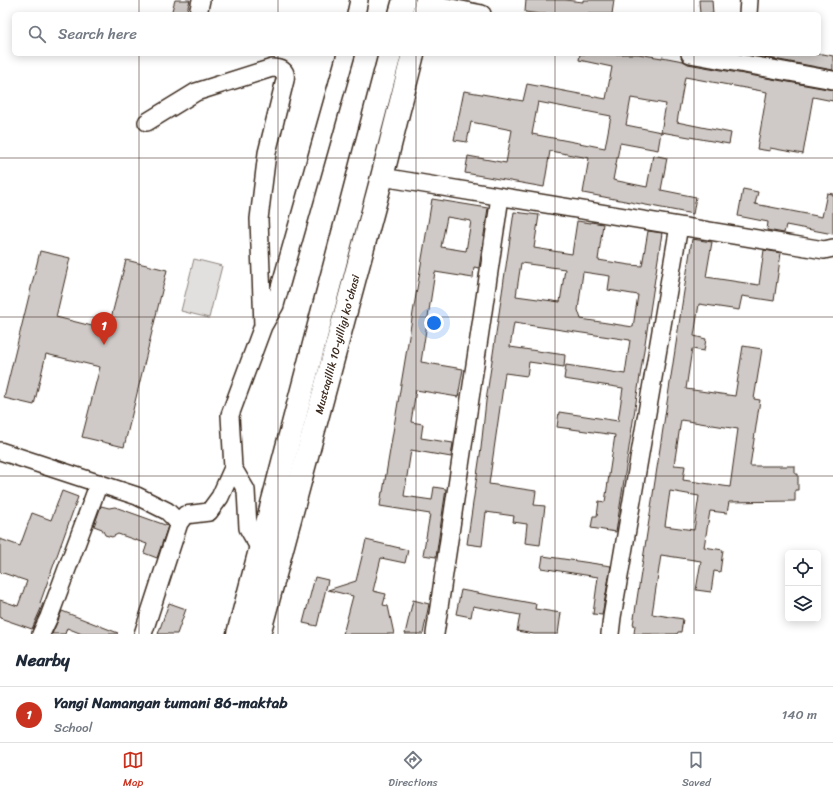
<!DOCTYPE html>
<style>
:root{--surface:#fff;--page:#f6f6f7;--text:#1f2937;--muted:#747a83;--line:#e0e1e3;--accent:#c8321e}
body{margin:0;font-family:Sriracha,sans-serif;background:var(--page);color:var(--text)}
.controls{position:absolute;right:12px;bottom:12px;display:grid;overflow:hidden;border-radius:6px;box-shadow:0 2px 10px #0003}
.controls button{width:36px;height:36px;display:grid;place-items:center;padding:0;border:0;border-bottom:1px solid var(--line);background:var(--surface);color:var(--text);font:20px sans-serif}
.you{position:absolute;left:434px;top:323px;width:14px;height:14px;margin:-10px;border:3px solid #fff;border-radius:50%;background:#1a73e8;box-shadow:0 0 0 6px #1a73e833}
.badge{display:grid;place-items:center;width:26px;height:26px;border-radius:50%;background:var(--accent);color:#fff;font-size:13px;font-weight:700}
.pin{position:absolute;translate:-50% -33px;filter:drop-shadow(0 1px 2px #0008)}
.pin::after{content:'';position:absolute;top:21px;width:14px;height:12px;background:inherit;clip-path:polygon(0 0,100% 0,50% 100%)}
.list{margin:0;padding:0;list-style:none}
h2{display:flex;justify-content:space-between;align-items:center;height:52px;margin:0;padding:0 16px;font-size:17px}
h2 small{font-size:13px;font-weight:400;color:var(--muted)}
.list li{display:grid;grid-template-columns:26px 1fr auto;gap:12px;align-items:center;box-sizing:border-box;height:56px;padding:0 16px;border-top:1px solid var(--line)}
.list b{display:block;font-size:15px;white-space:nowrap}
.list p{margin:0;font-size:13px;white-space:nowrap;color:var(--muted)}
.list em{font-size:13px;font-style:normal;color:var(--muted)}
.icon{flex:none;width:22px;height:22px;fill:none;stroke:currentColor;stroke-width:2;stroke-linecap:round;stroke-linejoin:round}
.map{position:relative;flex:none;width:833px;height:634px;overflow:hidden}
.search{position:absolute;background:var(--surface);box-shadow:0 2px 10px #0003;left:12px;right:12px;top:12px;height:44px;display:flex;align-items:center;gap:10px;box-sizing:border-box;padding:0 14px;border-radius:6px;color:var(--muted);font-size:15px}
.sheet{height:108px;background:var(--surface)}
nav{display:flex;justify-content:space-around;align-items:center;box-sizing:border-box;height:56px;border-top:1px solid var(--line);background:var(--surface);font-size:11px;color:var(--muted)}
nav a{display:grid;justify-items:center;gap:2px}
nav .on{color:var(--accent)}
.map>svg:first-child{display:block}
.green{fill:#e2e0de;stroke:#8e857e}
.building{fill:#cfcac7;stroke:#3b2a1e;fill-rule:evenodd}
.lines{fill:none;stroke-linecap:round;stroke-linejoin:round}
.minor-casing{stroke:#3b2a1e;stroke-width:20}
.major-casing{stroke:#3b2a1e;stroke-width:25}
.minor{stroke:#fff;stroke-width:17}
.major{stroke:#fff;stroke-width:22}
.grid{fill:none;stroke:#3b2a1e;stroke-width:1;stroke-opacity:0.55}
.labels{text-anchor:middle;stroke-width:3.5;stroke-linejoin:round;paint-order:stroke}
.street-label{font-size:11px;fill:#3b2a1e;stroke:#fff}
</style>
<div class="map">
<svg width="833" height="634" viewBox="0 0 833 634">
<rect width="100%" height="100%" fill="#fff"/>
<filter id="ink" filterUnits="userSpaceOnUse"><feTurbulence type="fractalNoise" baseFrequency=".025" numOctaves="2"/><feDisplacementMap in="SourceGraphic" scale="8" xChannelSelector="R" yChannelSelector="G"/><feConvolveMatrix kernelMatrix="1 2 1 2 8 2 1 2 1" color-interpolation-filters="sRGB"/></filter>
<g filter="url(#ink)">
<path class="green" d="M194,259L222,266L209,318L181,311Z"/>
<path class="building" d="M175,0H190L186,14H171Z
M526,0H565L583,2V0H614L612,14H540L525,12Z
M699,0H712L713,14H700Z
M580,54H638L662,58V57L683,61L688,64L833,90V101L813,97L803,154L770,148V151L757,149L767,92L685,77L677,122L731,133L729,144L661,132L658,150L620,143L613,180L647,187L653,155L667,158L661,190L696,197L693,214L583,193L589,158L550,151L544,187L465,173L468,156L506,163L512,130L471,122L467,142L454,140L464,91L523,101L527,84L606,99L612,67L579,60ZM631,98L666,104L661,132L626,125ZM538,102L611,116L605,148L532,134Z
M747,54H823L833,56V70Z
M743,189L758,192L755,204L822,217L827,193L833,194V234L786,225L784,233L767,230L768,222L738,216Z
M432,199L488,208L479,268L474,267L473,278L435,272L421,362L463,369L458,397L416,390L411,422L423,424L421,438L453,443L451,457L411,450L404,496L432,500L434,487L446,489L436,557L423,555L430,514L380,506L382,492H383ZM447,217L471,221L466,251L441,247Z
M514,212L539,215L534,248L572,254L577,221L591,223V222L603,224L598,260L630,265L642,266L648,231L662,233L616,532L591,528L593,516H597L599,501L605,502L615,435L557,427L559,412L618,421L623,388L564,379L566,365L625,374L630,340L514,323L510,347L565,355L564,367L529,362L527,376L505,373L489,484L536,491L534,505L545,506L540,545L525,543L527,524L513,522L514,516L486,512L482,546L467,544L481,448L486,401ZM521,263L565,269L560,302L516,296ZM583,272L610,276L608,290L638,295L633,327L581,319L578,310Z
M692,239L712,242L706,277L759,285L764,250L781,253L774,301L742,296L739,310L699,304L694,336L706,339L704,351L692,349L686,389L735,396L743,346L762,349L754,399L760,400L750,466H795V474H798V490H795V501L729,502L727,513L710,511L704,547L723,550L720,572L714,571L711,592L696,590L701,561L661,555L652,614L683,619L681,632H678L677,634H634L635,625H633ZM681,420L738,429L730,487L683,480L685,466L674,465ZM670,491L699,496L694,530L665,526Z
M40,251L70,258L56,317L108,330L126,260L167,270L124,447L82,437L100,367L46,354L34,405L4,398Z
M62,491L78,497L40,603L43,604L32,629L0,618V600L18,606L27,581L0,572V539L20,546L32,513L51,520Z
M101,506L109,508L115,507L168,526L157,558L144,553L147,544L118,534L112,537L105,535L102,529L94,526Z
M366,540L408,550L405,563L381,558L373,591L386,594L383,605L388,606L394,634H343L353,596L328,590L356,581Z
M543,556L611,566L602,615L593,614L598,577L541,568Z
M315,577L328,580L317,626L303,623Z
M461,590L536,604L535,609L561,613L558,634H534L517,631L520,615L473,606L471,617L456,614Z
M413,600L429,604L423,634H405Z
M169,603L186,609L177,634H158Z
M62,611L118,633L117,634H82L67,628L65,634H52Z"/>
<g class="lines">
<g class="minor-casing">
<path id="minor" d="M426,3L482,14
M198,14L201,0
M356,14L359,0
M748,14L749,0
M690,54L833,80
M147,122L196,92L272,68C281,68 287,70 285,80L267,153L259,219L263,326
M382,177L824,250L833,248
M0,451L137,496L167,511L179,523
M233,468L246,490L248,528L260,549
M41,634L49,617L99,483
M143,634L179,523L185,515L209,512L220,497L233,468L230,415L263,326L275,305L346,54
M435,634L500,197
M610,634L612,617L679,226"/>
</g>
<g class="major-casing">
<g id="major">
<path d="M400,14L404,0"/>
<path d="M423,14L427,0"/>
<path d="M238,634L390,54"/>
<path id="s1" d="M259,634L382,177L413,54"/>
</g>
</g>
<use href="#minor" class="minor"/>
<use href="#major" class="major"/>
</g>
</g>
<path class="grid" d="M139,0V14M278,0V14M416,0V14M555,0V14M694,0V14M139,54V634M278,54V634M416,54V634M555,54V634M694,54V634M0,158H833M0,317H833M0,476H833"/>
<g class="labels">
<g class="street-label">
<text dy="4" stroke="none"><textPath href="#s1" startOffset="300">Mustaqillik 10-yilligi ko'chasi</textPath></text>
</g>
</g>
</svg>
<div class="controls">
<button><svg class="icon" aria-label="locate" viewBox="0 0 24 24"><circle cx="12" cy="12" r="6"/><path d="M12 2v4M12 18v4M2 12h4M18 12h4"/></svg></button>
<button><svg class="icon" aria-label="layers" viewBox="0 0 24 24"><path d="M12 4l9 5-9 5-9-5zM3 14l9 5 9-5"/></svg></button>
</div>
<div class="you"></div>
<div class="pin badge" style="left:104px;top:345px">1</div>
<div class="search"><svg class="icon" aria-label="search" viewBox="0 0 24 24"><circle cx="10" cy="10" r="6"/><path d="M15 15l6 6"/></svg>Search here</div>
</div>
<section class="sheet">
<h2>Nearby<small></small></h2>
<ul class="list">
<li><span class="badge">1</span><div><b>Yangi Namangan tumani 86-maktab</b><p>School</p></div><em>140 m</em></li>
</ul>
</section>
<nav>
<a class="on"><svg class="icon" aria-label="map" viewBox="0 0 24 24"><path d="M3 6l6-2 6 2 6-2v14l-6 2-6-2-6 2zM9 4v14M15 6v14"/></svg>Map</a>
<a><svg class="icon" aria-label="directions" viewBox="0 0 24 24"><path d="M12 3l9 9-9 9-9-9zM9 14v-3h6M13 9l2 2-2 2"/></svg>Directions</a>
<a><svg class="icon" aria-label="saved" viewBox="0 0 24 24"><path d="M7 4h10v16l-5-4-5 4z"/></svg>Saved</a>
</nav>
